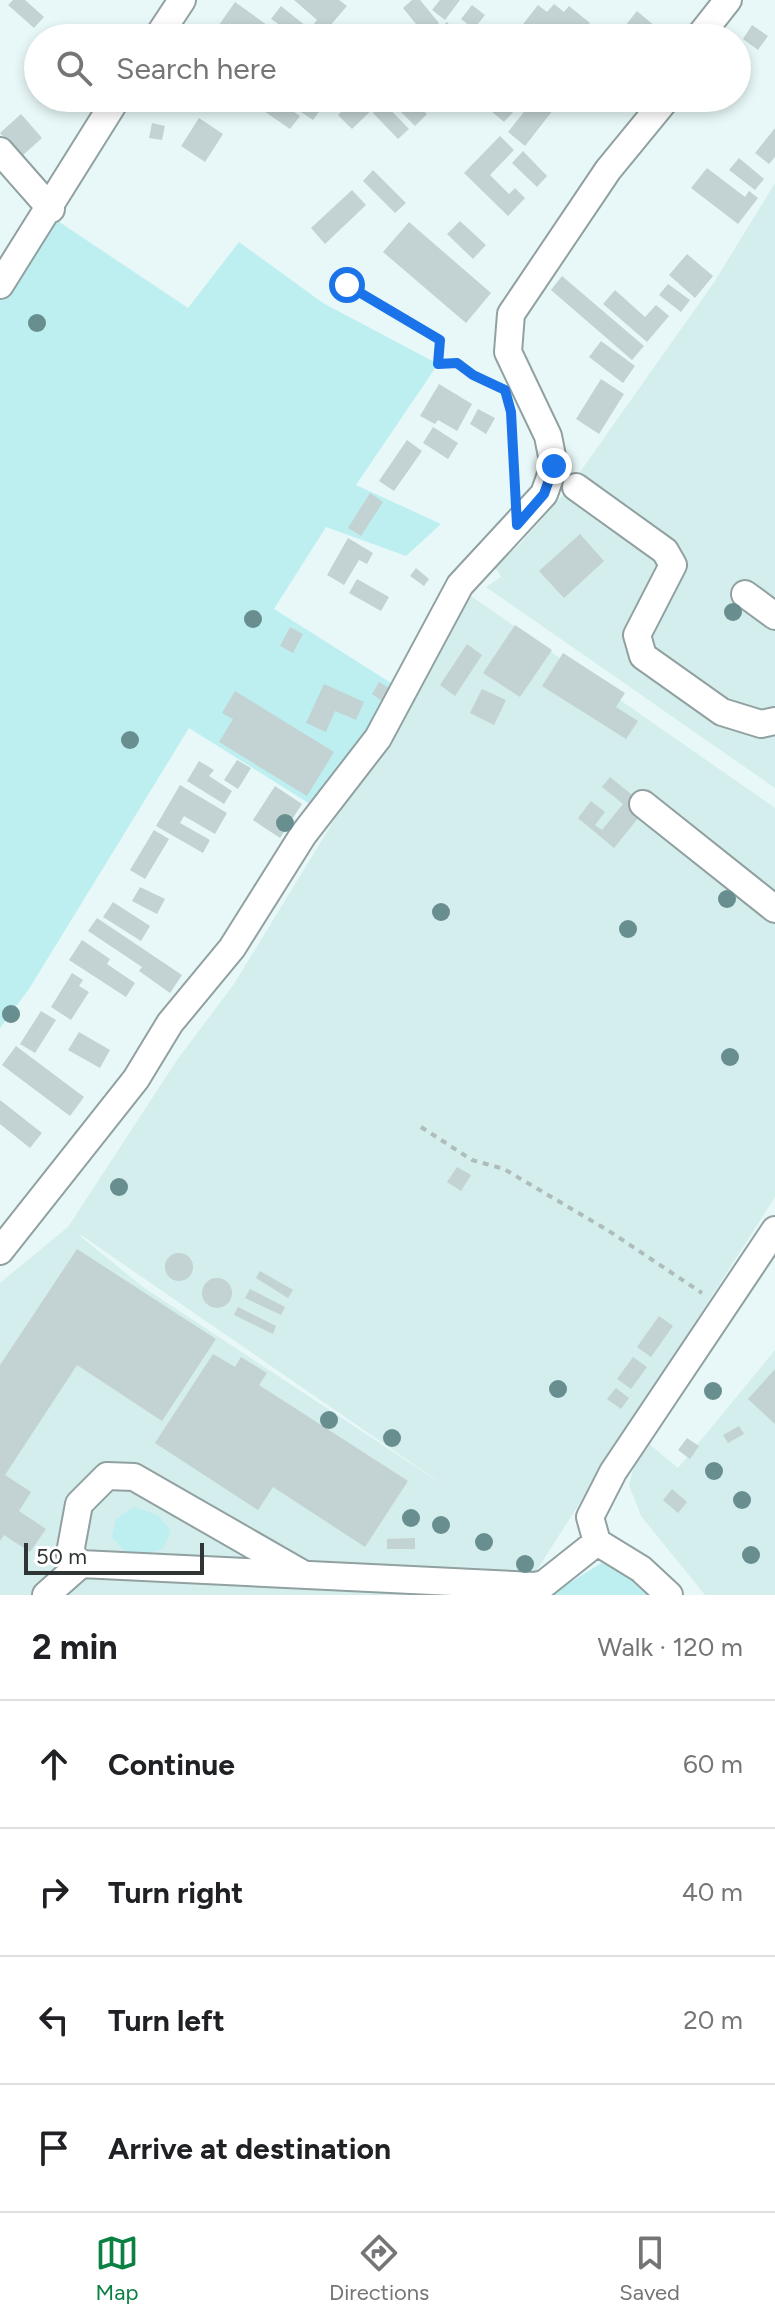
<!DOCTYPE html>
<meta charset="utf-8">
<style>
:root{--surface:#fff;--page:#f6f6f6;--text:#202124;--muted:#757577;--line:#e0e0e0;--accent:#0b8043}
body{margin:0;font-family:Figtree,sans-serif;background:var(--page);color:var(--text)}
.scale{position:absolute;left:24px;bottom:20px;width:180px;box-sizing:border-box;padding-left:8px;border:4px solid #2f3535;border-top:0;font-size:22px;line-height:28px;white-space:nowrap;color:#2f3535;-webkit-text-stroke:6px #fff;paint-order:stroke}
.stop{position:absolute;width:24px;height:24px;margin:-18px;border:6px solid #1a73e8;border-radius:50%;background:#fff}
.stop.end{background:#1a73e8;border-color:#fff;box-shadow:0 2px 8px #0008}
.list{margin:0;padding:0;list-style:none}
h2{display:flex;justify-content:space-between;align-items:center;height:104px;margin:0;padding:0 32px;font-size:34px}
h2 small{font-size:26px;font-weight:400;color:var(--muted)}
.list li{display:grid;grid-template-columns:52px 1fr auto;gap:24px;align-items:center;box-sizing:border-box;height:128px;padding:0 32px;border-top:2px solid var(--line)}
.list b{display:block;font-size:30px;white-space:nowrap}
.list em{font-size:26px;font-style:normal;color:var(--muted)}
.icon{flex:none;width:44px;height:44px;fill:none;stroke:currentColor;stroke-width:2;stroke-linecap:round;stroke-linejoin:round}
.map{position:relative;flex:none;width:775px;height:1595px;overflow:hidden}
.search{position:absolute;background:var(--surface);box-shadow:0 4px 12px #0003;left:24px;right:24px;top:24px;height:88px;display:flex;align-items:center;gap:20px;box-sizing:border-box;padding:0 28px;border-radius:44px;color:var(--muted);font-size:30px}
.sheet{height:616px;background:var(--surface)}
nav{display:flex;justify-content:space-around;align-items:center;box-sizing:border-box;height:112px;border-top:2px solid var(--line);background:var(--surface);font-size:22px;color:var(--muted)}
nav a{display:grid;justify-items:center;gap:4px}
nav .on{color:var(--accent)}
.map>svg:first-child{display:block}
.built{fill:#d4eded;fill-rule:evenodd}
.green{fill:#bdeff0}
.building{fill:#c3d2d2}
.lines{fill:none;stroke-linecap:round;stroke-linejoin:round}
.minor-casing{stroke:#91a0a0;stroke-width:30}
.path{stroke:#afbcbc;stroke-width:4;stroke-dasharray:6 6;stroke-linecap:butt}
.minor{stroke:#fff;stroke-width:26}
.tree{fill:#688e8f}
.route{stroke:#1a73e8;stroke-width:10}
</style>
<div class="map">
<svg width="775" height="1595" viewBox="0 0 775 1595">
<rect width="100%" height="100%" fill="#e8f8f8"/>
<path class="built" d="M775,183V788L486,587L501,577L494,565L520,544L568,489L715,281Z
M471,596L775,808V1197L521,1595H0V1283L68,1227L177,1060L234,984ZM80,1236L81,1235L451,1490L143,1287Z
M775,1350V1595H705L641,1516L629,1485L637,1456L648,1443L678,1468Z"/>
<path class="green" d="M43,211L188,308L239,242L323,303L438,364L356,485L441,524L406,556L326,527L274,609L399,688L310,804L189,728L29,989L0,1028V278Z
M134,1507L158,1515L171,1531L163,1549L145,1554L124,1551L112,1537L116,1519Z
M601,1563L648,1576L667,1595H551Z"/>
<path class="building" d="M13,0H25L44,17L34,28L8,5Z
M294,0H339L347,6L323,34L328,38H302L317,20Z
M412,0H420L439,23L425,35L403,8Z
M440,0H460L445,20L432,10Z
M235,2L285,38H260L251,32L246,38H210Z
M554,4L564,12L569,6L590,23L578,38H533L520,28L538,5L547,12Z
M472,5L485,15L474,29L461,19Z
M281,6L307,27L299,38L271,19Z
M637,11L669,38H636L645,25L634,38H592L589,35L599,24L616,37Z
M447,22L456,32L450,38H429Z
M752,25L768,36L758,50L743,39Z
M245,98H274L300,116L290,129Z
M311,98H329L313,120L301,112Z
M335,98H344L345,108L355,98H376L380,102L352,129L338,115L343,110H336Z
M387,98H411L427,114L415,126Z
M500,98L504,101L526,98L504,122L489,109Z
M535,98H548L557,105L525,146L508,132Z
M383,102L409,129L398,139L373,113Z
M21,114L42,138L22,156L0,133Z
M199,118L223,134L205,162L181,146Z
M152,123L165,126L162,140L149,138Z
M775,128V157L769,164L755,153Z
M500,136L514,150L490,175L509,194L515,188L525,198L508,216L464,173Z
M523,151L547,176L537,187L512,163Z
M739,158L764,179L755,190L729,170Z
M707,168L745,197L749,191L758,198L738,224L691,188Z
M373,170L406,203L395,213L363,181Z
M352,190L366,205L325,244L311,228Z
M460,221L486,245L473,259L447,234Z
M409,222L491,293L466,323L383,252Z
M687,254L713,276L695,298L669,275Z
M562,276L644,346L632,360L551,290Z
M668,284L690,300L681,312L659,295Z
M615,290L645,317L656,305L669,316L647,342L603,304Z
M601,341L635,366L623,383L589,357Z
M601,379L624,394L599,434L576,419Z
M439,384L472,404L457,431L438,420L435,424L420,416Z
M478,409L495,418L486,434L470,424Z
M433,427L458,443L448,459L423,443Z
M407,440L422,451L394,491L379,481Z
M370,493L383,502L361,536L348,528Z
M580,534L604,561L564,598L539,571Z
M348,538L373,553L367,564L359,560L344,585L327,575Z
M416,568L429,579L424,586L410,576Z
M357,579L389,597L381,611L349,593Z
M515,625L552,650L520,697L483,673Z
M290,627L303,634L293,653L280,646Z
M467,644L482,655L455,696L440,685Z
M563,653L625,693L616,707L638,721L626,739L542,686Z
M379,682L392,690L384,702L372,694Z
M324,684L364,702L356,720L335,711L326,732L306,723Z
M482,689L506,700L494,725L470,713Z
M235,691L334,752L307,796L219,742L233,719L222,713Z
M237,760L251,768L238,789L224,780Z
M199,761L214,770L209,776L232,791L224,804L187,781Z
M610,777L647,807L614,848L578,818L591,801L605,812L595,825L602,830L623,804L602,787Z
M180,785L227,813L215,834L184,816L180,823L210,840L203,853L156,826Z
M275,786L302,804L280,838L253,820Z
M154,830L169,839L145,879L130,870Z
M140,887L165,899L157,914L132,901Z
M113,902L150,926L141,941L103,917Z
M97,918L182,975L170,993L139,971L142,967L88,931Z
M82,940L110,959L107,964L135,983L126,997L69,960Z
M72,973L83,980L79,986L89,992L71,1020L51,1007Z
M41,1011L56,1020L35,1053L20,1044Z
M79,1032L110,1050L100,1068L68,1050Z
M16,1046L84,1097L70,1116L2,1065Z
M0,1100L42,1133L30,1148L0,1124Z
M457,1167L471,1175L461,1191L447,1182Z
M77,1249L216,1339L162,1421L77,1365L5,1475L31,1492L19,1511L46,1529L30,1552L4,1535L0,1541V1365Z
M165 1267a14 14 0 1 1 28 0a14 14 0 1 1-28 0Z
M260,1271L293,1290L288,1298L256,1278Z
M202 1293a15 15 0 1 1 30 0a15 15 0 1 1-30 0Z
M250,1289L285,1307L281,1315L245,1298Z
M238,1307L276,1326L273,1334L234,1315Z
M659,1316L673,1326L651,1357L637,1347Z
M213,1354L235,1367L241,1357L267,1373L259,1385L408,1481L365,1547L273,1487L258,1510L155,1443Z
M633,1357L647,1367L631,1389L617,1379Z
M775,1369V1424L748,1399Z
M616,1388L629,1398L621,1409L607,1399Z
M739,1426L744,1434L728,1443L723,1435Z
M687,1438L699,1446L690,1459L678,1450Z
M672,1489L687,1502L678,1513L663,1500Z
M415,1538V1549H387V1539Z"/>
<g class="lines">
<g class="minor-casing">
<path id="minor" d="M157,38L182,0
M698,38L728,0
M0,151L51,209
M0,285L117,98
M576,487L665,551L673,565L637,635L643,656L722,712L761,724L775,721
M745,594L775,616
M643,804L775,909
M0,1251L136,1079L170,1023L232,948L303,835L378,738L460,585L544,494L554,466L548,436L508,352L511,314L608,170L667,98
M303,1574L134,1477L107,1476L79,1504L70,1553L81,1564L535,1586L544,1584L597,1542
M46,1595L81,1564
M669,1595L641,1569L597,1542L590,1517L613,1472L775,1230"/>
</g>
<path class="path" d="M347,285L440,340L438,364L457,363L495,386
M511,419L516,486
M421,1127L472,1160L504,1169L609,1231L702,1293"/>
<use href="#minor" class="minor"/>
</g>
<g class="tree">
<circle cx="37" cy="323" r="9"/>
<circle cx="733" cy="612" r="9"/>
<circle cx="253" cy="619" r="9"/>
<circle cx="130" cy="740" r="9"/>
<circle cx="285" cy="823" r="9"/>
<circle cx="727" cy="899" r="9"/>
<circle cx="441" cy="912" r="9"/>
<circle cx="628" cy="929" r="9"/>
<circle cx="11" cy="1014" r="9"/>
<circle cx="730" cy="1057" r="9"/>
<circle cx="119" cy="1187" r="9"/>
<circle cx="558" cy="1389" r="9"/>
<circle cx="713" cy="1391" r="9"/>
<circle cx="329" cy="1420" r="9"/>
<circle cx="392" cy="1438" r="9"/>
<circle cx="714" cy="1471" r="9"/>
<circle cx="742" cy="1500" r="9"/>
<circle cx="411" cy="1518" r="9"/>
<circle cx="441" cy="1525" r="9"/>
<circle cx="484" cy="1542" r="9"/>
<circle cx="751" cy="1555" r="9"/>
<circle cx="525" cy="1564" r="9"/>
</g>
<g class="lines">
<path class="route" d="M347,285L440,340L438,364L457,363L473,375L505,390L511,412L517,525L544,494L554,466"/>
</g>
</svg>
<div class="scale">50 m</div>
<div class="stop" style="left:347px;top:285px"></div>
<div class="stop end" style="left:554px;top:466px"></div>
<div class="search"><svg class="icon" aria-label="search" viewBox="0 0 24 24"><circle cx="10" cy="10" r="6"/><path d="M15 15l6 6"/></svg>Search here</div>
</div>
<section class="sheet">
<h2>2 min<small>Walk · 120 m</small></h2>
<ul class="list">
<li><svg class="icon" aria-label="ahead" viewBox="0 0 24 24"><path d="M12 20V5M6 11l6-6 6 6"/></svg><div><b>Continue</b></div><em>60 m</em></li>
<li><svg class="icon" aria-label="right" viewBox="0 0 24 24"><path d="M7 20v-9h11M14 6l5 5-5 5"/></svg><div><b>Turn right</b></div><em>40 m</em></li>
<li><svg class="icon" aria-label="left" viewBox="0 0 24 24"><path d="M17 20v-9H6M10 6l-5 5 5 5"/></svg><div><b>Turn left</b></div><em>20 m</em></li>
<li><svg class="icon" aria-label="arrive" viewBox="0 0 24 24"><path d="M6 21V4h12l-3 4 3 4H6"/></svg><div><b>Arrive at destination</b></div></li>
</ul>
</section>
<nav>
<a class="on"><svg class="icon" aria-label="map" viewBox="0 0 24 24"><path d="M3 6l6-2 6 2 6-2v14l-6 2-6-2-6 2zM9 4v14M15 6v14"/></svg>Map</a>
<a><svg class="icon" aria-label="directions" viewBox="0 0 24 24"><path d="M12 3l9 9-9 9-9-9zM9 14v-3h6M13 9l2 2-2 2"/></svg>Directions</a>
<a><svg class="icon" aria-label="saved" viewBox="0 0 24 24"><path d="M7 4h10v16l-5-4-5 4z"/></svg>Saved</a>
</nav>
